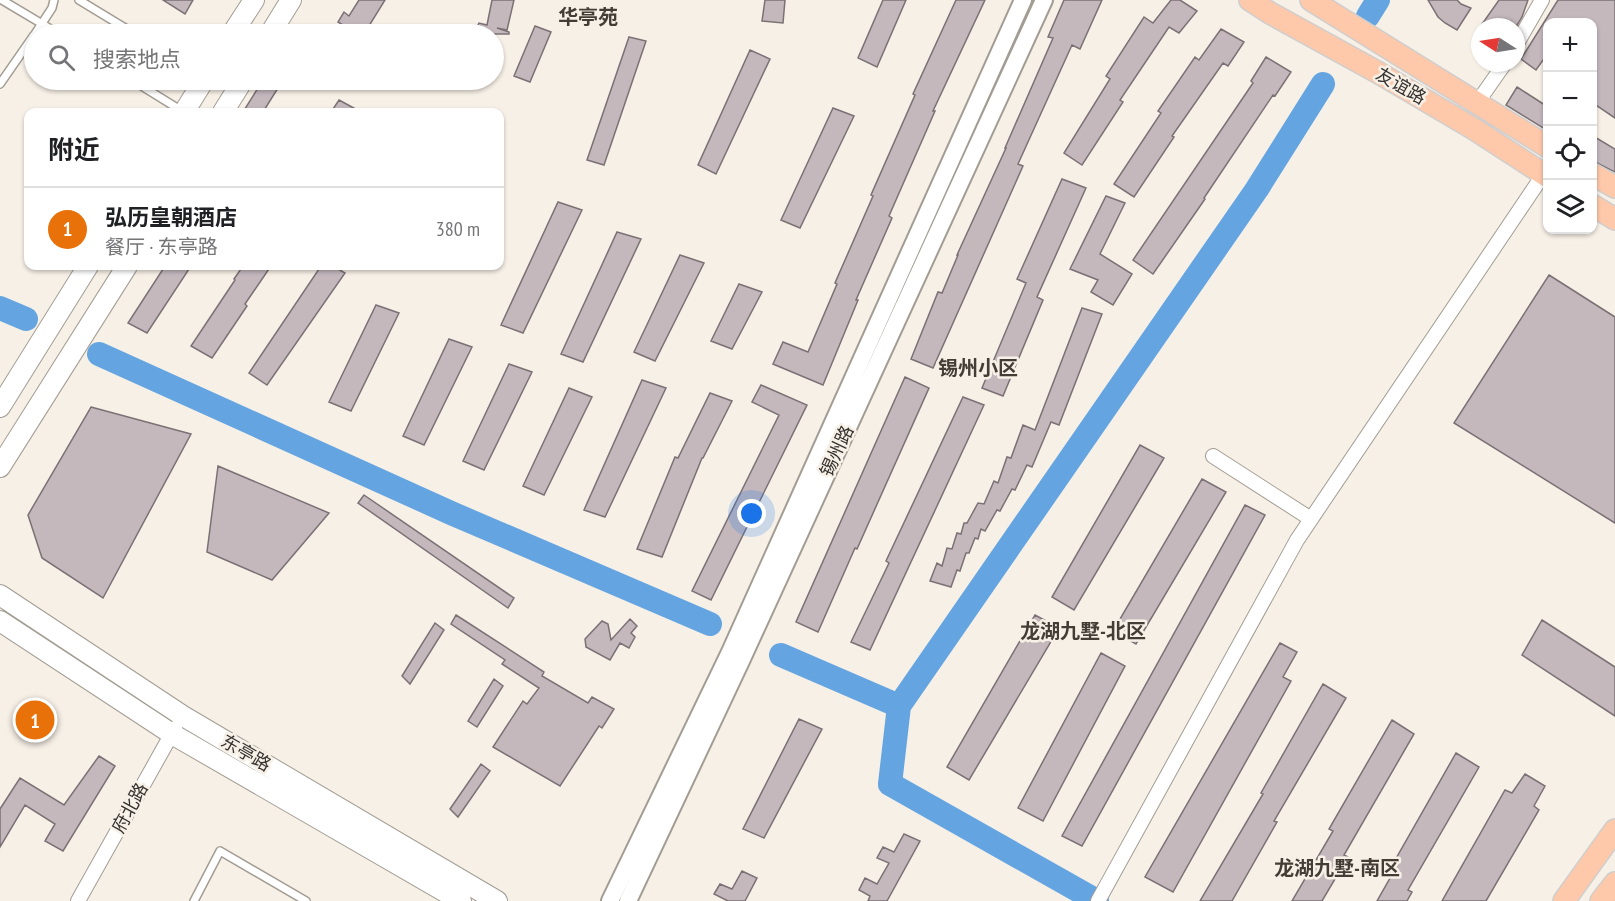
<!DOCTYPE html>
<html lang="zh">
<meta charset="utf-8">
<style>
:root{--surface:#fff;--page:#f2f2f2;--text:#202124;--muted:#757577;--line:#e0e0e0;--accent:#111827}
body{margin:0;font-family:"PT Sans Narrow","Noto Sans SC",sans-serif;background:var(--page);color:var(--text)}
.controls{position:absolute;right:18px;top:18px;display:grid;overflow:hidden;border-radius:12px;box-shadow:0 2px 4px #0004}
.controls button{width:54px;height:54px;display:grid;place-items:center;padding:0;border:0;border-bottom:2px solid var(--line);background:var(--surface);color:var(--text);font:30px sans-serif}
.compass{position:absolute;left:1471px;top:18px;width:54px;height:54px;border-radius:50%;background:var(--surface);box-shadow:0 2px 4px #0004;rotate:282deg}
.you{position:absolute;left:752px;top:514px;width:21px;height:21px;margin:-15px;border:4px solid #fff;border-radius:50%;background:#1a73e8;box-shadow:0 0 0 9px #1a73e833}
.badge{display:grid;place-items:center;width:39px;height:39px;border-radius:50%;background:var(--accent);color:#fff;font-size:20px;font-weight:700}
.pin{position:absolute;translate:-50% -50%;border:3px solid #fff;box-shadow:0 2px 6px #0006}
.list{margin:0;padding:0;list-style:none}
h2{display:flex;justify-content:space-between;align-items:center;height:78px;margin:0;padding:0 24px;font-size:26px}
h2 small{font-size:20px;font-weight:400;color:var(--muted)}
.list li{display:grid;grid-template-columns:39px 1fr auto;gap:18px;align-items:center;box-sizing:border-box;height:84px;padding:0 24px;border-top:2px solid var(--line)}
.list b{display:block;font-size:22px;white-space:nowrap}
.list p{margin:0;font-size:20px;white-space:nowrap;color:var(--muted)}
.list em{font-size:20px;font-style:normal;color:var(--muted)}
.icon{flex:none;width:33px;height:33px;fill:none;stroke:currentColor;stroke-width:2;stroke-linecap:round;stroke-linejoin:round}
.map{position:relative;flex:none;width:1615px;height:901px;overflow:hidden}
.search{position:absolute;background:var(--surface);box-shadow:0 2px 4px #0004;left:24px;top:24px;width:480px;height:66px;display:flex;align-items:center;gap:15px;box-sizing:border-box;padding:0 21px;border-radius:33px;color:var(--muted);font-size:22px}
.panel{position:absolute;background:var(--surface);box-shadow:0 2px 4px #0004;left:24px;top:108px;width:480px;height:162px;border-radius:12px}
.map>svg:first-child{display:block}
.lines{fill:none;stroke-linecap:round;stroke-linejoin:round}
.river{stroke:#64a5e1;stroke-width:24}
.building{fill:#c4b8bd;stroke:#7b7175;stroke-width:1.5}
.service-casing{stroke:#a29c93;stroke-width:10}
.minor-casing{stroke:#a29c93;stroke-width:16}
.tertiary-casing{stroke:#a29c93;stroke-width:20}
.secondary-casing{stroke:#a29c93;stroke-width:22}
.primary-casing{stroke:#cfcecd;stroke-width:24}
.service{stroke:#fff;stroke-width:7}
.minor{stroke:#fff;stroke-width:14}
.tertiary{stroke:#fff;stroke-width:16}
.secondary{stroke:#fff;stroke-width:20}
.primary{stroke:#fec8aa;stroke-width:21}
.labels{text-anchor:middle;stroke-width:5;stroke-linejoin:round;paint-order:stroke}
.street-label{font-size:18px;fill:#35322f;stroke:#f7f0e7}
.neighbourhood-label{font-size:20px;font-weight:bold;fill:#433d36;stroke:#f7f0e7}
</style>
<div class="map">
<svg width="1615" height="901" viewBox="0 0 1615 901">
<rect width="100%" height="100%" fill="#f7f0e7"/>
<g class="lines">
<path class="river" d="M1368,16L1378,0
M0,308L26,319
M99,354L451,513L710,624
M781,655L899,706L1257,189L1323,84
M899,706L890,784L1097,901"/>
</g>
<path class="building" d="M163,0H193L185,14Z
M359,0H385L364,34H338L343,25L338,22L344,12L349,16Z
M492,0H514L507,30L497,28L509,32V34H473L479,23L487,25Z
M765,0H785L783,23L762,21Z
M883,0H906L877,67L858,58Z
M956,0H985L933,111H935L889,216L892,218L856,300H858L823,385L773,364L783,342L808,352L837,284L835,283L873,196L871,195L915,95L913,94Z
M1064,0H1102L1080,49L1072,45L1018,164L1023,166L933,368L911,359L938,292L942,293L958,255H957L1006,148H1005L1053,38L1048,37Z
M1171,0H1180L1197,11L1179,33L1169,27L1120,100L1123,102L1082,165L1064,153L1110,79L1106,76L1144,17L1153,23Z
M1428,0H1457L1461,4L1471,8L1457,30L1445,23L1438,17Z
M1499,0H1528L1522,17L1516,27H1480Z
M1558,0H1615V118L1593,103V22H1548V53L1536,70L1521,59Z
M535,26L551,32L530,82L514,76Z
M1221,29L1244,42L1228,66L1223,63L1172,136L1174,137L1134,197L1114,184L1161,113L1158,111L1195,57L1199,60Z
M629,37L646,41L604,165L587,160Z
M750,50L770,59L716,174L698,165Z
M1266,57L1291,72L1275,96L1273,95L1204,198L1205,199L1153,274L1133,260L1253,83L1251,81Z
M263,80H283L263,112H243Z
M1517,87L1548,107V131L1506,105Z
M339,100L361,112H331Z
M833,108L854,116L800,228L781,220Z
M1593,136L1615,149V172L1593,161Z
M1062,179L1086,188L1037,297L1043,300L1003,396L982,388L1026,283L1017,279Z
M1106,196L1125,203L1100,254L1132,274L1113,305L1091,292L1098,280L1070,269Z
M558,202L582,210L523,333L501,325Z
M617,232L641,239L583,362L561,354Z
M680,255L704,263L655,361L634,352Z
M165,266H191L147,333L128,323Z
M243,266H271L245,304L247,306L212,358L191,346L235,280L234,279Z
M321,266H333L345,273L267,385L249,373Z
M1549,275L1615,317V523L1454,423Z
M739,284L762,292L732,349L711,341Z
M376,305L399,313L351,411L329,402Z
M1082,308L1102,314L1059,425L1051,422L1032,467L1027,465L1015,490L1012,489L1000,511L997,510L985,531L981,529L978,539L975,538L969,553H966L960,571L957,570L951,587L930,581L937,563L942,566L947,548L952,549L957,533L961,534L964,523H967L978,503L984,504L994,481L998,483L1007,457L1011,458L1023,425L1035,430Z
M449,339L472,347L424,445L403,436Z
M509,364L532,372L484,470L463,461Z
M905,377L929,388L857,549L855,548L818,632L796,622Z
M642,380L666,388L605,517L584,510Z
M761,385L807,405L711,600L692,591L779,415L752,402Z
M569,388L592,397L544,495L523,486Z
M710,393L732,401L703,458H702L662,557L637,549L675,457L678,458Z
M963,397L984,405L870,650L851,642L889,563L886,561Z
M91,407L191,434L103,598L42,558L28,515Z
M1140,445L1164,458L1074,610L1052,597Z
M218,466L329,513L272,580L207,552Z
M1202,479L1226,492L1136,644L1113,631Z
M364,495L514,598L508,608L358,503Z
M1245,505L1265,515L1082,846L1062,836Z
M456,615L544,672L542,676L588,703L592,697L614,709L602,728L599,726L560,786L493,747L523,701L527,704L539,688L502,664L505,660L451,624Z
M1035,615L1059,628L969,780L947,767Z
M630,619L637,626L631,633L635,637L629,648L620,643L610,660L586,647L585,639L602,621L608,624L611,640Z
M1542,620L1615,667V716L1522,655Z
M435,623L444,630L410,684L402,676Z
M1280,643L1297,652L1283,677L1291,681L1173,892L1145,877Z
M1101,653L1125,666L1043,821L1018,808Z
M494,679L503,686L477,727L468,721Z
M1323,684L1346,698L1274,821L1277,822L1232,901H1200L1263,794L1261,793Z
M799,719L822,729L764,838L743,829Z
M1392,720L1414,734L1344,855L1348,857L1322,901H1292L1333,831L1329,829Z
M1456,753L1479,767L1408,890L1412,892L1407,901H1377L1398,864L1394,862Z
M99,756L115,766L63,851L45,841L55,824L25,805L0,847V809L20,778L64,805Z
M481,764L490,771L458,817L450,809Z
M1525,774L1545,786L1534,806L1539,810L1486,901H1442L1505,790L1512,793Z
M904,834L920,841L887,901H868L870,896L859,890L865,878L877,884L889,863L877,858L883,847L894,852Z
M742,871L757,878L745,901H728L714,894L720,884L732,889Z"/>
<g class="lines">
<g class="service-casing">
<path id="service" d="M2,0L59,34
M79,0L135,34
M35,34L52,8L54,0
M132,80L182,111
M0,84L34,35
M194,901L220,851L306,901"/>
</g>
<g class="minor-casing">
<path id="minor" d="M1516,45L1542,0
M1477,103L1505,63
M1213,456L1311,519
M78,901L175,728
M1098,901L1297,540L1543,175"/>
</g>
<g class="tertiary-casing">
<path id="tertiary" d="M610,901L730,652L1023,0
M628,901L741,661L1044,0"/>
</g>
<g class="secondary-casing">
<path id="secondary" d="M232,34L254,0
M270,34L291,0
M184,112L204,80
M223,112L243,80
M0,407L88,266
M0,467L127,266
M0,595L183,716L497,901
M0,621L172,734L461,901"/>
</g>
<g class="primary-casing">
<path id="primary" d="M1250,0L1270,13L1379,73L1474,129L1548,177
M1311,0L1548,147
M1592,174L1615,187
M1592,205L1615,219
M1564,901L1615,830
M1601,901L1615,883"/>
</g>
<use href="#service" class="service"/>
<use href="#minor" class="minor"/>
<use href="#tertiary" class="tertiary"/>
<use href="#secondary" class="secondary"/>
<use href="#primary" class="primary"/>
</g>
<g class="labels">
<g class="street-label">
<text transform="translate(1401 86) rotate(30)" y="6">友谊路</text>
<text transform="translate(837 451) rotate(-65)" y="6">锡州路</text>
<text transform="translate(246 753) rotate(30)" y="6">东亭路</text>
<text transform="translate(130 808) rotate(-61)" y="6">府北路</text>
</g>
<g class="neighbourhood-label">
<text x="588" y="24">华亭苑</text>
<text x="978" y="375">锡州小区</text>
<text x="1083" y="638">龙湖九墅-北区</text>
<text x="1337" y="875">龙湖九墅-南区</text>
</g>
</g>
</svg>
<div class="controls">
<button>+</button>
<button>−</button>
<button><svg class="icon" aria-label="locate" viewBox="0 0 24 24"><circle cx="12" cy="12" r="6"/><path d="M12 2v4M12 18v4M2 12h4M18 12h4"/></svg></button>
<button><svg class="icon" aria-label="layers" viewBox="0 0 24 24"><path d="M12 4l9 5-9 5-9-5zM3 14l9 5 9-5"/></svg></button>
</div>
<svg class="compass" viewBox="-18 -18 36 36"><path d="M0-13l5 13h-10z" fill="#e53935"/><path d="M0 13l5-13h-10z" fill="#757577"/></svg>
<div class="you"></div>
<div class="pin badge" style="left:35px;top:720px;background:#e8710a">1</div>
<div class="search"><svg class="icon" aria-label="search" viewBox="0 0 24 24"><circle cx="10" cy="10" r="6"/><path d="M15 15l6 6"/></svg>搜索地点</div>
<section class="panel">
<h2>附近<small></small></h2>
<ul class="list">
<li><span class="badge" style="background:#e8710a">1</span><div><b>弘历皇朝酒店</b><p>餐厅 · 东亭路</p></div><em>380 m</em></li>
</ul>
</section>
</div>
